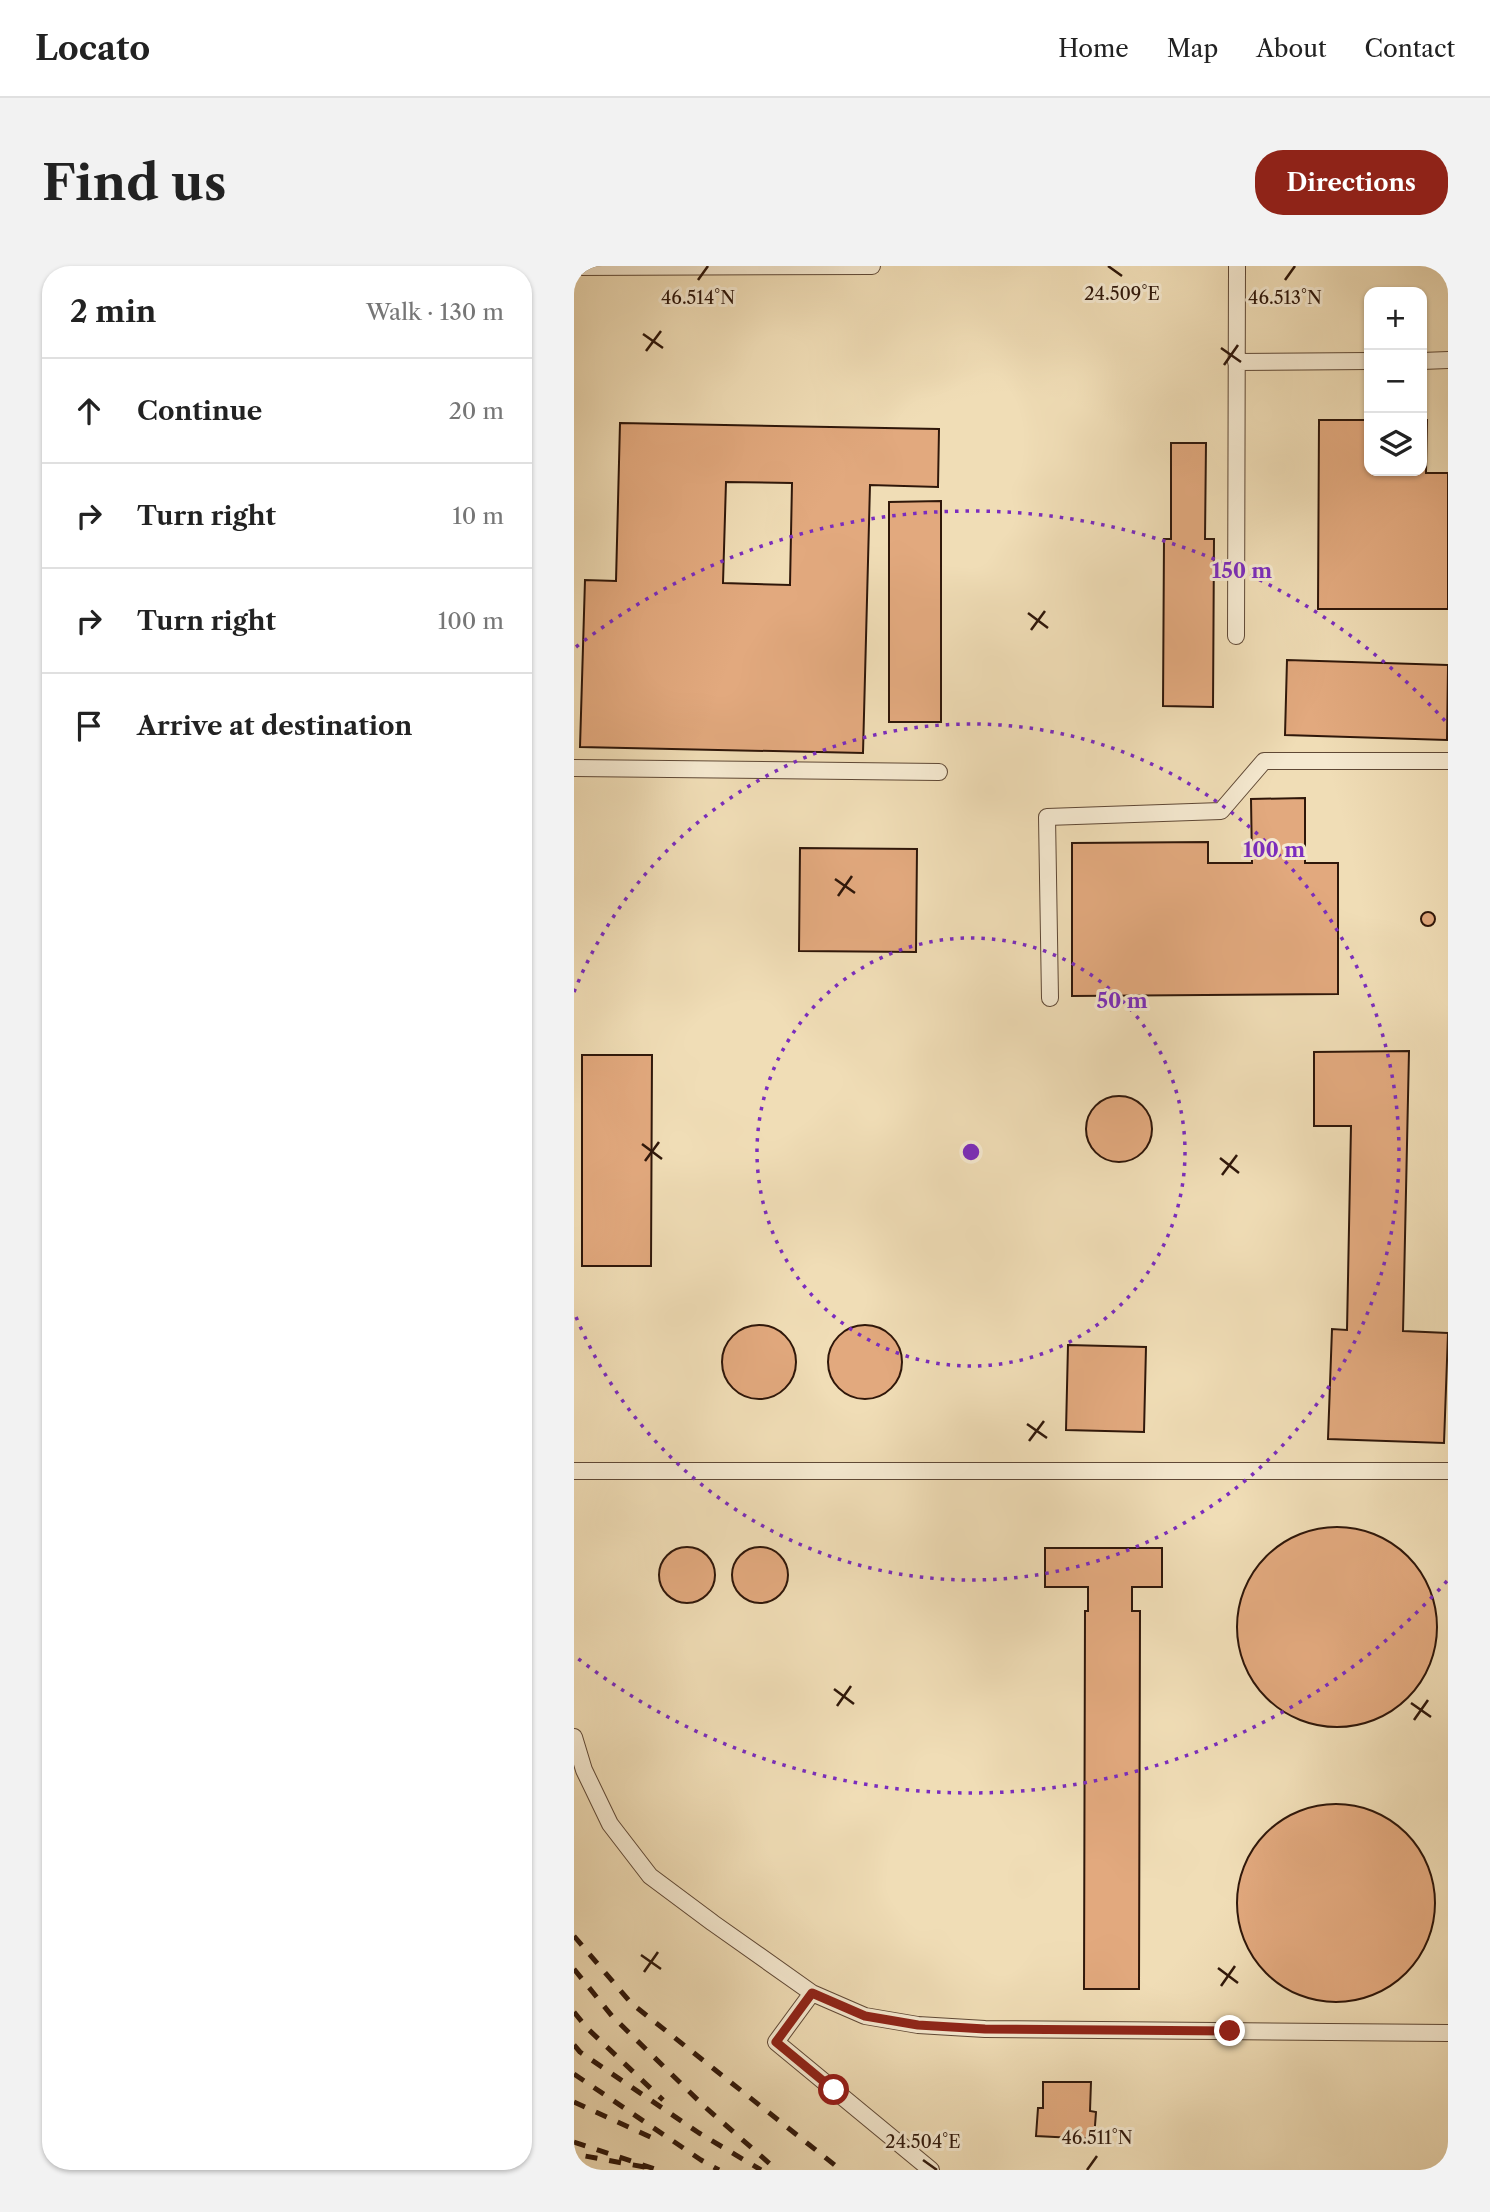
<!DOCTYPE html>
<meta charset="utf-8">
<style>
:root{--surface:#fff;--page:#f2f2f2;--text:#222;--muted:#767676;--line:#e0e0e0;--accent:#8f2418}
body{margin:0;font-family:"Libre Caslon Text",serif;background:var(--page);color:var(--text)}
.controls{position:absolute;right:21px;top:21px;display:grid;overflow:hidden;border-radius:14px;box-shadow:0 2px 5px #0004}
.controls button{width:63px;height:63px;display:grid;place-items:center;padding:0;border:0;border-bottom:2px solid var(--line);background:var(--surface);color:var(--text);font:35px sans-serif}
.stop{position:absolute;width:21px;height:21px;margin:-16px;border:5px solid #8f2418;border-radius:50%;background:#fff}
.stop.end{background:#8f2418;border-color:#fff;box-shadow:0 2px 7px #0008}
.list{margin:0;padding:0;list-style:none}
h2{display:flex;justify-content:space-between;align-items:center;height:91px;margin:0;padding:0 28px;font-size:30px}
h2 small{font-size:23px;font-weight:400;color:var(--muted)}
.list li{display:grid;grid-template-columns:46px 1fr auto;gap:21px;align-items:center;box-sizing:border-box;height:105px;padding:0 28px;border-top:2px solid var(--line)}
.list b{display:block;font-size:26px;white-space:nowrap}
.list em{font-size:23px;font-style:normal;color:var(--muted)}
.icon{flex:none;width:38px;height:38px;fill:none;stroke:currentColor;stroke-width:2;stroke-linecap:round;stroke-linejoin:round}
.map{position:relative;flex:none;width:874px;height:1904px;overflow:hidden;border-radius:28px}
header{display:flex;align-items:center;gap:42px;box-sizing:border-box;height:98px;padding:0 35px;background:var(--surface);border-bottom:2px solid var(--line)}
header strong{font-size:33px}
nav{display:flex;gap:38px;margin-inline-start:auto;font-size:24px}
.intro{display:flex;align-items:center;justify-content:space-between;box-sizing:border-box;height:168px;padding:0 42px}
h1{margin:0;font-size:49px}
.button{padding:18px 32px;border-radius:28px;background:var(--accent);color:#fff;font-size:24px;font-weight:700}
main{display:flex;gap:42px;padding:0 42px}
aside{flex:1;background:var(--surface);border-radius:28px;box-shadow:0 2px 5px #0004}
.map>svg:first-child{display:block}
.building{fill:#e2a97e;stroke:#2f170a;stroke-width:2;fill-rule:evenodd}
.lines{fill:none;stroke-linecap:round;stroke-linejoin:round}
.lane-casing{stroke:#5f4835;stroke-width:18}
.lane{stroke:#f5e9d0;stroke-width:16}
.rail{stroke:#2f170a;stroke-width:5;stroke-dasharray:12 12;stroke-linecap:butt}
.route{stroke:#8f2418;stroke-width:9}
.ticks{fill:none;stroke:#2f170a;stroke-width:2.5}
.ring{fill:none;stroke:#7b2cbf;stroke-width:3.5;stroke-dasharray:3.5 7}
.ticks-label{font-size:18px;text-anchor:middle;fill:#2f170a;stroke:#f5e9d0;stroke-width:6;stroke-linejoin:round;paint-order:stroke}
.centre{fill:#7b2cbf;stroke:#f5e9d0;stroke-width:3.5}
.ring-label{font-size:21px;text-anchor:middle;font-weight:bold;fill:#7b2cbf;stroke:#f5e9d0;stroke-width:6;stroke-linejoin:round;paint-order:stroke}
</style>
<header>
<strong>Locato</strong>
<nav><a>Home</a><a>Map</a><a>About</a><a>Contact</a></nav>
</header>
<div class="intro"><h1>Find us</h1><a class="button">Directions</a></div>
<main>
<aside>
<h2>2 min<small>Walk · 130 m</small></h2>
<ul class="list">
<li><svg class="icon" aria-label="ahead" viewBox="0 0 24 24"><path d="M12 20V5M6 11l6-6 6 6"/></svg><div><b>Continue</b></div><em>20 m</em></li>
<li><svg class="icon" aria-label="right" viewBox="0 0 24 24"><path d="M7 20v-9h11M14 6l5 5-5 5"/></svg><div><b>Turn right</b></div><em>10 m</em></li>
<li><svg class="icon" aria-label="right" viewBox="0 0 24 24"><path d="M7 20v-9h11M14 6l5 5-5 5"/></svg><div><b>Turn right</b></div><em>100 m</em></li>
<li><svg class="icon" aria-label="arrive" viewBox="0 0 24 24"><path d="M6 21V4h12l-3 4 3 4H6"/></svg><div><b>Arrive at destination</b></div></li>
</ul>
</aside>
<div class="map">
<svg width="874" height="1904" viewBox="0 0 874 1904">
<rect width="100%" height="100%" fill="#f0ddb6"/>
<filter id="stains"><feTurbulence type="fractalNoise" baseFrequency=".00286" numOctaves="4"/><feColorMatrix values="0 0 0 0 .2 0 0 0 0 .09 0 0 0 0 .02 0 0 0 .5 -.17"/></filter>
<radialGradient id="worn" r=".72"><stop offset=".6" stop-color="#630" stop-opacity="0"/><stop offset="1" stop-color="#630" stop-opacity=".3"/></radialGradient>
<path class="building" d="M745,154H795V205H848V154H853L852,207H874V343H744Z
M46,157L365,163L364,221L296,219L289,487L6,481L11,314L42,315ZM152,216L218,217L216,319L149,317Z
M597,177H632L631,273H640L639,441L589,440L590,273H597Z
M367,235V456H315V236Z
M713,394L874,399L873,474L711,469Z
M731,532V597H764V728L498,730V577L634,576V597H678L677,533Z
M226,582L343,583L342,686L225,685Z
M847 653a7 7 0 1 1 14 0a7 7 0 1 1-14 0Z
M835,785L829,1065L874,1067L870,1177L754,1173L758,1063L773,1064L777,860H740V786Z
M8,789H78L77,1000H8Z
M512 863a33 33 0 1 1 66 0a33 33 0 1 1-66 0Z
M148 1096a37 37 0 1 1 74 0a37 37 0 1 1-74 0Z
M254 1096a37 37 0 1 1 74 0a37 37 0 1 1-74 0Z
M494,1079L572,1081L570,1166L492,1164Z
M663 1361a100 100 0 1 1 200 0a100 100 0 1 1-200 0Z
M158 1309a28 28 0 1 1 56 0a28 28 0 1 1-56 0Z
M85 1309a28 28 0 1 1 56 0a28 28 0 1 1-56 0Z
M471,1282H588V1321H558V1345H566L565,1723H510L511,1345H514V1321H471Z
M663 1637a99 99 0 1 1 198 0a99 99 0 1 1-198 0Z
M469,1816H517L516,1845L522,1846L520,1873L462,1870L464,1842H469Z"/>
<g class="lines">
<g class="lane-casing">
<path id="lane" d="M0,1L298,0
M848,95L874,94
M662,96L795,95
M662,370L663,0
M0,502L365,506
M476,732L473,551L647,545L690,495H874
M0,1205H874
M0,1471L10,1504L36,1558L76,1610L139,1657L238,1727L291,1750L344,1759L411,1763L874,1767
M238,1727L202,1776L357,1904"/>
</g>
<use href="#lane" class="lane"/>
<path class="rail" d="M0,1670L57,1737L267,1904
M0,1703L38,1750L131,1841L203,1904
M0,1746L13,1762L89,1834
M0,1779L6,1786L125,1867L187,1904
M0,1808L127,1894L145,1904
M0,1836L85,1875
M0,1876L81,1903L0,1888"/>
</g>
<g class="lines">
<path class="route" d="M260,1824L202,1776L238,1727L291,1750L344,1759L411,1763L656,1765"/>
</g>
<path class="ticks" d="M534,0L548,10M124,14L134,0M711,14L721,0M69,68L89,82M647,82L667,96M72,85L87,65M650,99L664,79M454,347L474,362M457,364L471,345M261,613L281,627M264,630L278,610M68,878L88,893M646,892L665,907M71,895L85,876M648,909L663,889M453,1158L473,1172M455,1175L470,1155M260,1423L280,1438M837,1437L857,1451M263,1440L277,1420M840,1454L854,1434M67,1689L87,1703M644,1702L664,1717M70,1706L84,1686M647,1720L661,1700M349,1894L363,1904M513,1904L523,1890"/>
<g class="ring">
<circle cx="397" cy="886" r="214"/>
<path d="M0 726A428 428 0 1 1 0 1046"/>
<path d="M873 1315A641 641 0 0 1 2 1391M2 381A641 641 0 0 1 873 457"/>
</g>
<g class="ticks-label">
<text x="548" y="34">24.509°E</text>
<text x="124" y="38">46.514°N</text>
<text x="711" y="38">46.513°N</text>
<text x="523" y="1878">46.511°N</text>
<text x="349" y="1882">24.504°E</text>
</g>
<circle cx="397" cy="886" r="10" class="centre"/>
<g class="ring-label">
<text x="668" y="312">150 m</text>
<text x="700" y="591">100 m</text>
<text x="548" y="742">50 m</text>
</g>
<rect width="100%" height="100%" filter="url(#stains)"/>
<rect width="100%" height="100%" fill="url(#worn)"/>
</svg>
<div class="controls">
<button>+</button>
<button>−</button>
<button><svg class="icon" aria-label="layers" viewBox="0 0 24 24"><path d="M12 4l9 5-9 5-9-5zM3 14l9 5 9-5"/></svg></button>
</div>
<div class="stop" style="left:260px;top:1824px"></div>
<div class="stop end" style="left:656px;top:1765px"></div>
</div>
</main>
